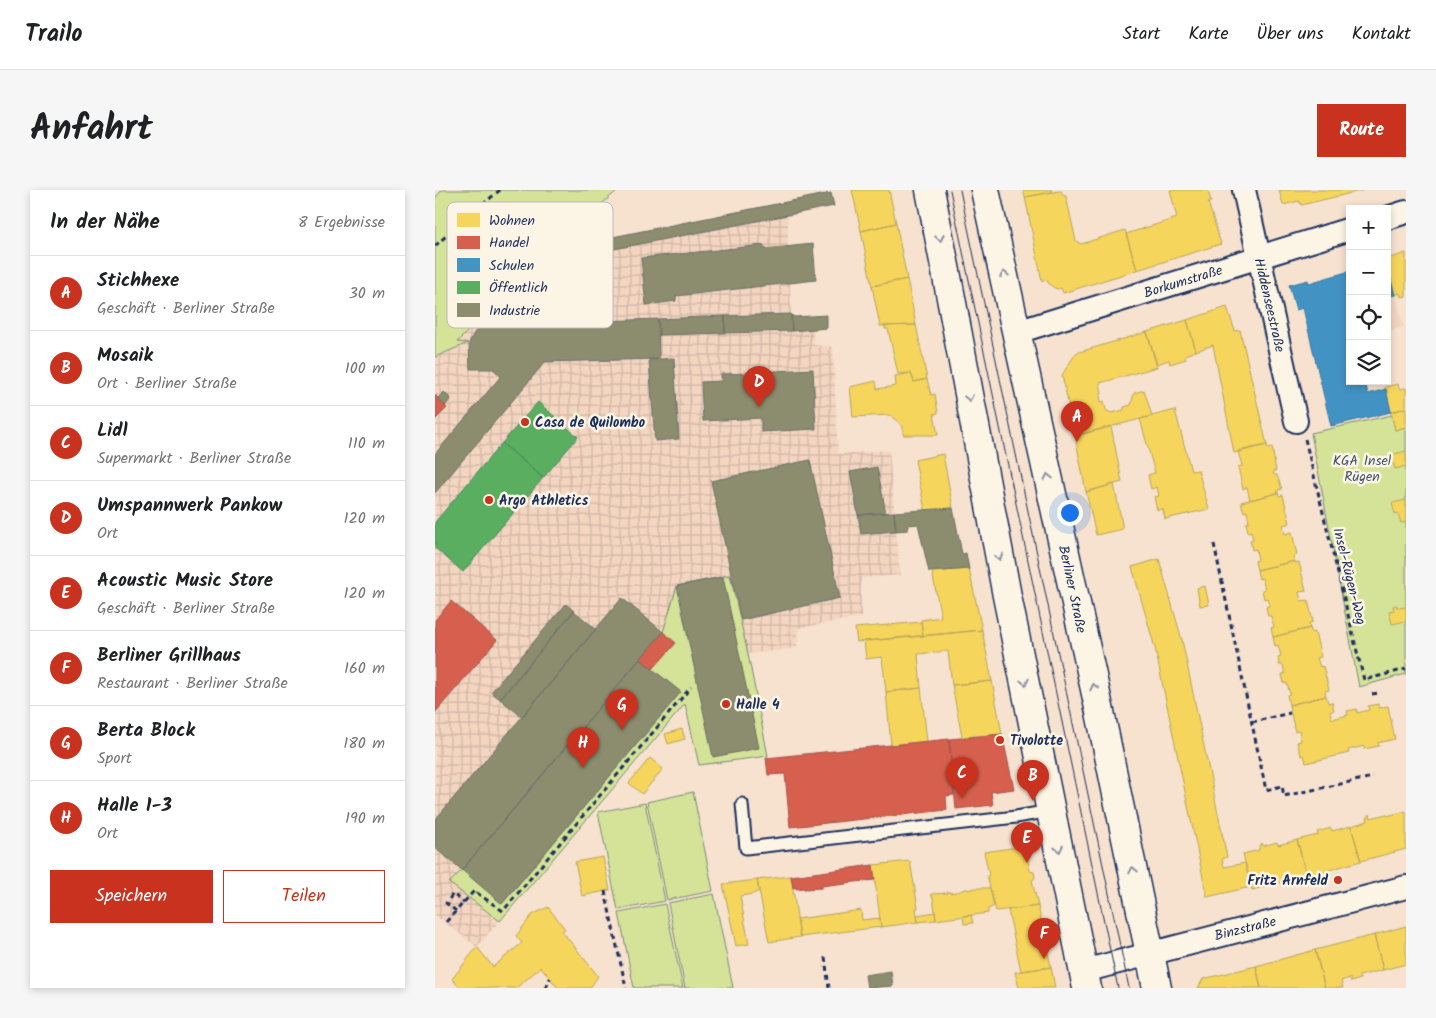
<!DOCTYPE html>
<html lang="de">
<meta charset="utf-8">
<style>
:root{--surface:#fff;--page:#f6f6f6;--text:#202124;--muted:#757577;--line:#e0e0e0;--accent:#c8321e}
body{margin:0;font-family:Kalam,sans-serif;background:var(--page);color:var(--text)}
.controls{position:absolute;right:15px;top:15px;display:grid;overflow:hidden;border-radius:0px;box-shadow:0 2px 8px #0003}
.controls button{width:45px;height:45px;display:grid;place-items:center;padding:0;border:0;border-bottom:1px solid var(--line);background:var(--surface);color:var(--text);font:25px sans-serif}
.you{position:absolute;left:634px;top:322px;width:18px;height:18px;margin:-12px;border:4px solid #fff;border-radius:50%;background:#1a73e8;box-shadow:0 0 0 8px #1a73e833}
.badge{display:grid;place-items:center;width:32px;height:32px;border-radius:50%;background:var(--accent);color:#fff;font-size:16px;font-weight:700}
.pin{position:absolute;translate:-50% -41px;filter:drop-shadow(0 1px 2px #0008)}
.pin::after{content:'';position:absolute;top:26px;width:18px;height:15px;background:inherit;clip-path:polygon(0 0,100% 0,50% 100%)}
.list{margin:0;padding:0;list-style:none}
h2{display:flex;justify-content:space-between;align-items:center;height:65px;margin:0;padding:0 20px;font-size:21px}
h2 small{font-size:16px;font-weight:400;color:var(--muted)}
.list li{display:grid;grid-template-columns:32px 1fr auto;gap:15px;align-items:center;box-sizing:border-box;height:75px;padding:0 20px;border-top:1px solid var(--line)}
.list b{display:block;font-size:19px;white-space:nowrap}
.list p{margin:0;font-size:16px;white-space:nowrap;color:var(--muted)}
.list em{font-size:16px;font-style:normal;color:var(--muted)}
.actions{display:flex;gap:10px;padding:15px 20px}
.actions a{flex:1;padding:11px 0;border:1px solid var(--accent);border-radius:0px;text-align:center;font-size:18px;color:var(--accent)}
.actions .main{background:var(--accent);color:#fff}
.icon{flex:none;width:28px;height:28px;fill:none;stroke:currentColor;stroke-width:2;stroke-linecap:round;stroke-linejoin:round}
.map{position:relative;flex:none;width:971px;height:798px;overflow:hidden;border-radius:0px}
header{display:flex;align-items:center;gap:30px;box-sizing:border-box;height:70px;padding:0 25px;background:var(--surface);border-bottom:1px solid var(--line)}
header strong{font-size:24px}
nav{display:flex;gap:28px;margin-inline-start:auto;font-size:18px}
.intro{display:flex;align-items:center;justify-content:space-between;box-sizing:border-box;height:120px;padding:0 30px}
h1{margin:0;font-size:35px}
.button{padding:12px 22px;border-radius:0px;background:var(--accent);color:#fff;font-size:18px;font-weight:700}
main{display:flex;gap:30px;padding:0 30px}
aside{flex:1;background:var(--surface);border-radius:0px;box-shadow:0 2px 8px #0003}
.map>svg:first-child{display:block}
.built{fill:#f3d5c0}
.industrial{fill:url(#industrial-grid)}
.green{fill:#d4e397;stroke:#78897a}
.homes{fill:#f6d55c;stroke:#b4a35d}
.shops{fill:#d6604d;stroke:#9e5152}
.schools{fill:#4393c3;stroke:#3775a5}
.public{fill:#5aae61;stroke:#478860}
.industry{fill:#8c8c6e;stroke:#6a7069}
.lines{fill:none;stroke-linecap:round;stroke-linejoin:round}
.lane-casing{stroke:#1b2f5e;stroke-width:15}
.street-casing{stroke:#1b2f5e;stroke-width:26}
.secondary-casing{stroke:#1b2f5e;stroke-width:31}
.path{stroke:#1b2f5e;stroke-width:3;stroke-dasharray:5 4;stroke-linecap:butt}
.lane{stroke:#fcf5e5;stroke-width:11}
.street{stroke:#fcf5e5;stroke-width:22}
.secondary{stroke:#fcf5e5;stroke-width:28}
.tram{stroke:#1b2f5e;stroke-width:1}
.oneway{stroke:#8c92a2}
.poi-dot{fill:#c8321e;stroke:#fcf5e5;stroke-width:2}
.labels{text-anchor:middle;stroke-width:5;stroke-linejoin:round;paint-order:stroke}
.street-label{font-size:14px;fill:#1b2f5e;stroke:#fcf5e5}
.poi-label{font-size:14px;font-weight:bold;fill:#1b2f5e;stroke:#fcf5e5;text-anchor:start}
.park-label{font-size:14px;fill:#405369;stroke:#fcf5e5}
.key{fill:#fcf5e5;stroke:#b8babc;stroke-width:1}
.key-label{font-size:14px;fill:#1b2f5e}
</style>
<header>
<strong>Trailo</strong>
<nav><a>Start</a><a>Karte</a><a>Über uns</a><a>Kontakt</a></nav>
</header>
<div class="intro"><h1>Anfahrt</h1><a class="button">Route</a></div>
<main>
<aside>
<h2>In der Nähe<small>8 Ergebnisse</small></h2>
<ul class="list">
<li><span class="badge">A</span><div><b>Stichhexe</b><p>Geschäft · Berliner Straße</p></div><em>30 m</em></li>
<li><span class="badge">B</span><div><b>Mosaik</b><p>Ort · Berliner Straße</p></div><em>100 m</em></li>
<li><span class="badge">C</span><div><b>Lidl</b><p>Supermarkt · Berliner Straße</p></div><em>110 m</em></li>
<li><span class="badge">D</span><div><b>Umspannwerk Pankow</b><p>Ort</p></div><em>120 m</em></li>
<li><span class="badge">E</span><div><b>Acoustic Music Store</b><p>Geschäft · Berliner Straße</p></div><em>120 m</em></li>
<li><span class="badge">F</span><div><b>Berliner Grillhaus</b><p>Restaurant · Berliner Straße</p></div><em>160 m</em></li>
<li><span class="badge">G</span><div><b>Berta Block</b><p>Sport</p></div><em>180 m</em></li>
<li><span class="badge">H</span><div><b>Halle 1-3</b><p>Ort</p></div><em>190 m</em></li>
</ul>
<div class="actions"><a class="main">Speichern</a><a>Teilen</a></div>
</aside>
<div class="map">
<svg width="971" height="798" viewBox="0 0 971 798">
<defs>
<pattern id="industrial-grid" width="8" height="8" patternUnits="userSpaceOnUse" patternTransform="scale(1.25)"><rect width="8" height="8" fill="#f3d5c0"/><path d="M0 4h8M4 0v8" fill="none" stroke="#d0b7a7"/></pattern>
</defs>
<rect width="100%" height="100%" fill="#f7e2cf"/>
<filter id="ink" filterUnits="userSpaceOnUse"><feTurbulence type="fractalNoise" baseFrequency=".02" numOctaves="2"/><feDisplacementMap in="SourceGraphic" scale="10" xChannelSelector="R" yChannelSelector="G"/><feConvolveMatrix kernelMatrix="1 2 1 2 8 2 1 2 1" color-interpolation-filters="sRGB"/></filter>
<g filter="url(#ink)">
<path class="built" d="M952,75L969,137L952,141Z"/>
<path class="industrial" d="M396,3L399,16L353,25V57L378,54L381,90L355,93L356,124L360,127L392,125V138L378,139L379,155L398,157L403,264L454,260L465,385L426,388V427L364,438L362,458L313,464L333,566L264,575L250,514L42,757L0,725V167L31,153H22L113,60Z"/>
<path class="green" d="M7,0H183L113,60L22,152L33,153L0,167V8Z
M957,225L960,240L971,237V484L924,497L876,243Z
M295,385L313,464L333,566L264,575L250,514L65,731L14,693L27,680L228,442L242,396Z
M258,602L278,701L232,710L212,612Z
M210,613L230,711L183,720L163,622Z
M279,704L298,798H250L233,713Z
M230,714L248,798H199L184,723Z"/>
<path class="homes" d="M417,0H454L461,33L426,41Z
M588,0H617V2L590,7Z
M735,0H773L776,12H773L786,54L702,80L691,44L742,28Z
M844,0H929L866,15L864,11L848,15Z
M624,1H626L629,6H631L641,51L646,54L690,40L702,80L628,103L626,98L622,99L618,97L614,94L611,89L607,91L590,7Z
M461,33L472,89L437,96L426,41Z
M971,63V106L966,107L965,103L960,105L952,75V69Z
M472,89L481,135L445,136L437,96Z
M792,117L800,141L805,140L832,255L799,263L778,155L761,161L752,130Z
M752,130L761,161L750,165L751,169L735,174L734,170L722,174L712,142Z
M481,135L492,189L479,192L476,183L463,184L453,139H450V136Z
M712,142L722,177L665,193L667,204L665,205L666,212L669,211L671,220L676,223L689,220V217L696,215L699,203L709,200L717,226L640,246L627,185L641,163Z
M476,183L479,192L492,189L496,205L500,204L503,223L499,224L503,245H468V236L455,225L418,227L415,197L441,191L442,199L461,196L460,186Z
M963,194L964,199L971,198V218L956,222L950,197Z
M971,218V237L960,240L956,222Z
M740,220L756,281L763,280L774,319L730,329L728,319L722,320L719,307L724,306L722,297L716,299L713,285L720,283L705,229Z
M676,236L687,292L651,302L640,246Z
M832,255L833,259L837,257L841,281H838L839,285H842L847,299L843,300V303L815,310L812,297L808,299L803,277L807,276L803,261Z
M971,261V276L960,279L956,265Z
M508,264L518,318L490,320L480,270Z
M679,294L688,339L661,345L651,302Z
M843,303L844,306L848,305L855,333L848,335L850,344L857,342L862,365L858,366L860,371L822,380L820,371L823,370L821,359L817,360L815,350L818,349L816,341L813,342L811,333L814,332L812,321L809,322L806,312Z
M971,310V332L966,333L963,323L960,324L957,313Z
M724,369L747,450L792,667L787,669L789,677L810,673L816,697L772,707L720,458L697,377Z
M860,371V373L864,372L871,401L864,402L866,411L873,410L878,432L874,433L875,438L838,447L836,438L839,437L836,426H833L831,417L834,416L832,408L829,409L827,400L830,399L827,388L824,389L822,380Z
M534,379L547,440L488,446L486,430L506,427L497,382Z
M770,396L774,415L765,416L762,398Z
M962,415L963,418L971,417V431L957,434L954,421L959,420L958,416Z
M486,432L488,446L422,452L420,438Z
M875,438L877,443L880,442L886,467L882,468L885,477L888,476L894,500L890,501L891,506L854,515L852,505L855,504L852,493L849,494L847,484H850L848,475H844L843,467L846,466L843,455L840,456L838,447Z
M547,440L557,491L517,495L513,461L483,464L486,498L451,502L447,467L431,469L429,451Z
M557,491L567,544L527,547L517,495Z
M486,498L492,551L456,555L451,502Z
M891,506L893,513L897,512L899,520L895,522L897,529L913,525L912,521L922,519V523L934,520L933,516L943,514L944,518L953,516L960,549L943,553L944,556L929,559V556L913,560L914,563L871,573L869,565L866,566L862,552L866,551L864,540L860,542L854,515Z
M247,539L250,549L233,554L230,544Z
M215,568L228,579L207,604L194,593Z
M971,621V659L926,671L916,636L933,631L932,628L935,624L936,628L951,624L952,626Z
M916,636L926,671L872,686L862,650L883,645L882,642L896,638L897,641Z
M862,650L872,686L817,700L808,664L824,660V657L827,653L828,656L842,652L843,655Z
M590,656L595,681L599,682L600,688L597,690L603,716L561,721L552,686L554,685L549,662Z
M168,667L175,700L147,706L140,672Z
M475,671L483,718H481L483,732L446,737L438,675Z
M356,686L365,747L334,752L322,690Z
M322,690L324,701L318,704L305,706L314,754L301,756L288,694Z
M540,698H555L559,716L553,719V723L501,730L498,707H497L496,704L513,703L512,702H515V703L520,702L522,701L523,702L530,699H533V700Z
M603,716L616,777L586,781L573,720Z
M113,717L130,739L127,741L163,786L155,798H123L106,777L81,798H25L17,789L42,757L58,777L87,753L81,746L97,725Z
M426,720L427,730L445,728L446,737L365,747L362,729Z
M500,722L501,730L483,732L482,725Z
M536,725L538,733L529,734L528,726Z
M971,736V774L948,780L939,745Z
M939,745L948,780L924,786L925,789L916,792L915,788L906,791L908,798H890L880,760Z
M880,760L890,798H826L821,776Z
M821,776L826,798H763L768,789Z
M616,777L620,798H584L580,782Z"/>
<path class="shops" d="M0,205L12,218L0,230Z
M16,411L62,450L0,523V430Z
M228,442L241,453L218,479L205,469Z
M567,544L579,599L556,602L558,615L521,619L514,549Z
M514,549L519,605L511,606L512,620L355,637L350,584L333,585L331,568Z
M438,675L440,690L410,693L411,694L402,695V694L387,696V698L369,699L368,698L361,699V697L358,698L356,686Z"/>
<path class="schools" d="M952,75L960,105L952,107Z
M915,81V191H930L933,204L951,199L956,222L896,236L868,118L861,120L854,95L873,90L874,93Z"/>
<path class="public" d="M103,212L143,247L108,288L67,253Z
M67,253L108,288L28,382L0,358V332Z"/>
<path class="industry" d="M396,3L399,16L98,75L113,60Z
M378,54L381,90L241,106V111L211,115L206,68L329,55V59Z
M60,116V135L223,129L224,169L110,172L0,303V264L66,186L58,179H35L34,153L39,143Z
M356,124L357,141L290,143V126Z
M356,124L359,127L392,125V138L357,141Z
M290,126V143L224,145L223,129Z
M239,168L244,249L220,251L214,170Z
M378,179L381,239L326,242V228L268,231L266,192L287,191L286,184L315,183L316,205H323L322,182Z
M9,202L16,209L10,216L3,208Z
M375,270L405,408L306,430L276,291Z
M442,277L451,323L423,325L415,282Z
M518,318L527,364L531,363L534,379L494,382L483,334L473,335V340L461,341L459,322Z
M459,322L461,341L426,344L423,325Z
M288,387L324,558L278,567L242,396Z
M187,408L228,442L27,680L0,658V630Z
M131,414L139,421L65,509L56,502Z
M139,421L161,439L87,527L65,509Z
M205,469L246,502L67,714L27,680Z
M456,781L458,796L432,798L430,785Z"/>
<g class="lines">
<g class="lane-casing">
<path id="lane" d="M307,614L311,658L581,627L615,621"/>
</g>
<g class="street-casing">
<path id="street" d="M809,0L861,231
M952,28L971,22
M582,142L915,39
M649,781L971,697"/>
</g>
<g class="secondary-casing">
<path id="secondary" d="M495,0L513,92L572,406L652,798
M550,0L665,522L722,798"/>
</g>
<path class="path" d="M0,56L31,28L65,0
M870,249L929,490L971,479
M779,354L831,600L847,596L849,606L938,587
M937,504L944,503
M817,532L855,523
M170,701L191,798
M21,721L11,713L18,704L29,713
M11,732L39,701L68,721L256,497
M390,767L394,798
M111,798L115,788"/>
<use href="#lane" class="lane"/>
<use href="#street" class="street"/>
<use href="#secondary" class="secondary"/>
<path class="tram" d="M515,0L683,798
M525,0L694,798"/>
</g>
<defs><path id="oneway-chevron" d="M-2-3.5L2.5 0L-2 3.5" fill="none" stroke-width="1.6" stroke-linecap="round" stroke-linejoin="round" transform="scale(1.25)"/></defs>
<g class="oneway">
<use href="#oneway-chevron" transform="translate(505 48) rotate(79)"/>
<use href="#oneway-chevron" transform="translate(569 84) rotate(-102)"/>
<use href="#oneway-chevron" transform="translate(534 208) rotate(79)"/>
<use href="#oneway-chevron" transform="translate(613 287) rotate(-102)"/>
<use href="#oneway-chevron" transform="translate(564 367) rotate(79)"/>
<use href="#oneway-chevron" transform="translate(590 492) rotate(78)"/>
<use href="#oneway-chevron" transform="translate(659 497) rotate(-102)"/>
<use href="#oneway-chevron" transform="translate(624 659) rotate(78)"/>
<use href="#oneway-chevron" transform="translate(698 680) rotate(-102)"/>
</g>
</g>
<g class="poi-dot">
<circle cx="90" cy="232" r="5"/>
<circle cx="54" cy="310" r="5"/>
<circle cx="291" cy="514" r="5"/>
<circle cx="565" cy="550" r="5"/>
<circle cx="903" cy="690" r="5"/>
</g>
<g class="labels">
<g class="street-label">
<text transform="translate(748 91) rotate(-17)" y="5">Borkumstraße</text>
<text transform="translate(835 115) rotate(77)" y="5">Hiddenseestraße</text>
<text transform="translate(915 386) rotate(76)" y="5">Insel-Rügen-Weg</text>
<text transform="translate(638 399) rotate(78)" y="5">Berliner Straße</text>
<text transform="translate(810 738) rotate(-14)" y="5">Binzstraße</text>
</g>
<g class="poi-label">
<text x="100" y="237">Casa de Quilombo</text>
<text x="64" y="315">Argo Athletics</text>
<text x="301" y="519">Halle 4</text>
<text x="575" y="555">Tivolotte</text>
<text x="893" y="695" text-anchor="end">Fritz Arnfeld</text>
</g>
<g class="park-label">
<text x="927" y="275">KGA Insel<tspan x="927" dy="16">Rügen</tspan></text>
</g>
</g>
<rect x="12" y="12" width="166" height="126" rx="8" class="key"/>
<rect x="22" y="23" width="23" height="14" fill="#f6d55c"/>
<rect x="22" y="46" width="23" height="13" fill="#d6604d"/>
<rect x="22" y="68" width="23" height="14" fill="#4393c3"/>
<rect x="22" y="91" width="23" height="13" fill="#5aae61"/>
<rect x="22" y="113" width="23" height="14" fill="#8c8c6e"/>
<g class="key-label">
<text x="54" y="35">Wohnen</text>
<text x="54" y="57">Handel</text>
<text x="54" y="80">Schulen</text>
<text x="54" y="102">Öffentlich</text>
<text x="54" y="125">Industrie</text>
</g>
</svg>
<div class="controls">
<button>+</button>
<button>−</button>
<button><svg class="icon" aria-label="locate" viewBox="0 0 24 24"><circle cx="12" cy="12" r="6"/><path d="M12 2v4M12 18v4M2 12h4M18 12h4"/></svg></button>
<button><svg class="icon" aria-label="layers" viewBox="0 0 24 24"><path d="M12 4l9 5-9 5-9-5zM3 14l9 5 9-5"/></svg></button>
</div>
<div class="you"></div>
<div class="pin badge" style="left:642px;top:252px">A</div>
<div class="pin badge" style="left:598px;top:611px">B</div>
<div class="pin badge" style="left:527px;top:608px">C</div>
<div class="pin badge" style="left:324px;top:217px">D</div>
<div class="pin badge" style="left:592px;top:673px">E</div>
<div class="pin badge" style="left:609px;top:769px">F</div>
<div class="pin badge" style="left:187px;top:540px">G</div>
<div class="pin badge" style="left:148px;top:578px">H</div>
</div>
</main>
